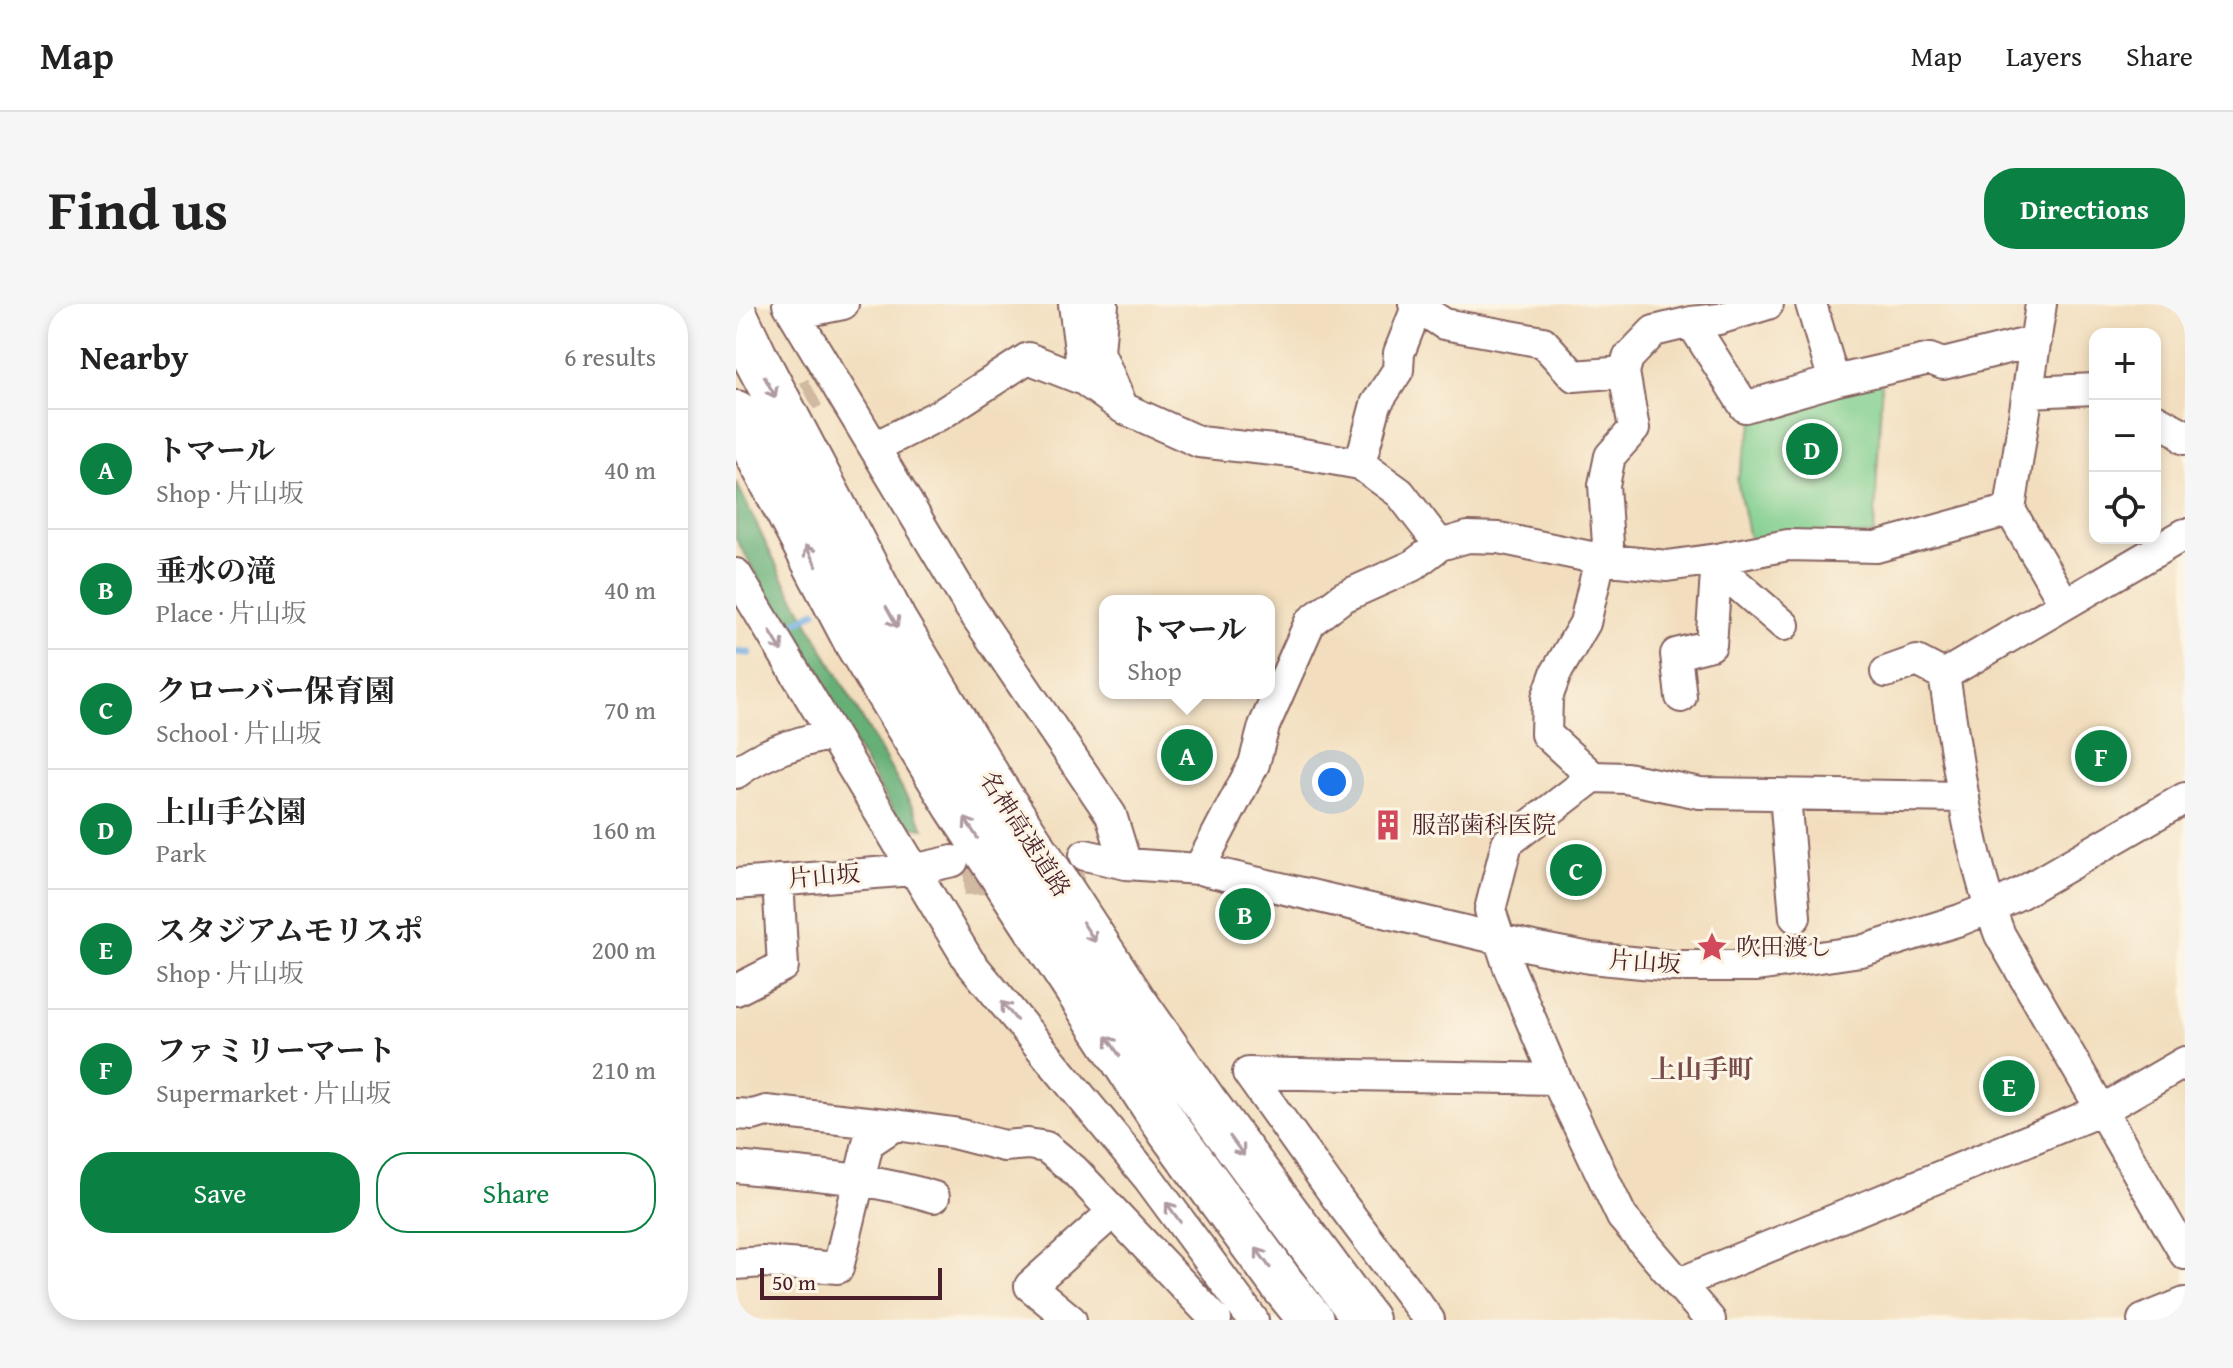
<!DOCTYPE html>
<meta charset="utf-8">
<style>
:root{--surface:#fff;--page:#f6f6f6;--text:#222;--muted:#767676;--line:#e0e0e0;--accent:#0b8043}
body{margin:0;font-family:"Gentium Book Plus","Noto Serif JP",serif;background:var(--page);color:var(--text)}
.controls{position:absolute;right:24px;top:24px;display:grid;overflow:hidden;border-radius:16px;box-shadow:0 4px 12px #0003}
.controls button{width:72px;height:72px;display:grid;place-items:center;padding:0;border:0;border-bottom:2px solid var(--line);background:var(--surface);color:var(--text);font:40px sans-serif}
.scale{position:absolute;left:24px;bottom:20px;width:182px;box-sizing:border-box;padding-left:8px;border:4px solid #4a1f2b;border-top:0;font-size:22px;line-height:28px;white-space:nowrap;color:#4a1f2b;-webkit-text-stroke:6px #fcf5e5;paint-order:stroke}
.you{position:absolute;left:596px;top:478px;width:28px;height:28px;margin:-20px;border:6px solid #fff;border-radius:50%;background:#1a73e8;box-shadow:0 0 0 12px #1a73e833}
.badge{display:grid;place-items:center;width:52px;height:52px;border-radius:50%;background:var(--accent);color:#fff;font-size:26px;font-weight:700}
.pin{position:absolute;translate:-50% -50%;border:4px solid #fff;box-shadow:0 2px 8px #0006}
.popup{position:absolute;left:363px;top:291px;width:176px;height:104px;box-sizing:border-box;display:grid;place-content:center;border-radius:16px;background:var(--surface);filter:drop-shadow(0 2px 6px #0005);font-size:26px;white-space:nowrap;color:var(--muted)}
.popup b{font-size:30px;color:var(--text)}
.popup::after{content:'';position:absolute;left:50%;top:100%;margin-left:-16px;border:16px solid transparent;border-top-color:var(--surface)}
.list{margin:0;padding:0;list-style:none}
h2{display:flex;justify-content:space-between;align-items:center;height:104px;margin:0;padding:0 32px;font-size:34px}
h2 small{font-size:26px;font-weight:400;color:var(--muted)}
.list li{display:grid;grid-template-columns:52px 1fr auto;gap:24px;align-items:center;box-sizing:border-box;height:120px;padding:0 32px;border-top:2px solid var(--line)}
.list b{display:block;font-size:30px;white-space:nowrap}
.list p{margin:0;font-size:26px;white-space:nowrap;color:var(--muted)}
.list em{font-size:26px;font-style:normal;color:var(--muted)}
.actions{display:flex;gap:16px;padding:24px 32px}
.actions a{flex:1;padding:18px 0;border:2px solid var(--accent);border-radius:32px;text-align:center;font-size:28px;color:var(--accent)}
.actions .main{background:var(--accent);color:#fff}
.icon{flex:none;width:44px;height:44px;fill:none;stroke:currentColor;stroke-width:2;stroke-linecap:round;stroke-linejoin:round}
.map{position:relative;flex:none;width:1449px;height:1016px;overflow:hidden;border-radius:32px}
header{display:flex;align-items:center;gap:48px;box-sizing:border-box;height:112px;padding:0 40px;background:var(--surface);border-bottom:2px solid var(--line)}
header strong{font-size:38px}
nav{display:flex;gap:44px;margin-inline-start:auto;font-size:28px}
.intro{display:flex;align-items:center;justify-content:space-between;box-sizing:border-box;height:192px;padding:0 48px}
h1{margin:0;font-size:56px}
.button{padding:20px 36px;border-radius:32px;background:var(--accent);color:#fff;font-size:28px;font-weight:700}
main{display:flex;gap:48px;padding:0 48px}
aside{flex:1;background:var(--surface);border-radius:32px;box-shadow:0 4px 12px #0003}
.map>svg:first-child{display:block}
.green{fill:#7dcd8d;stroke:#64765c;stroke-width:2}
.forest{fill:#66b078;stroke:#586852;stroke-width:2}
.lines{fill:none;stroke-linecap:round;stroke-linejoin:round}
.stream{stroke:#70ade2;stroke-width:7}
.minor-tunnel{stroke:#d0b8a1;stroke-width:30;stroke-dasharray:30 15;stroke-linecap:butt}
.minor-casing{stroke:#85625e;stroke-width:34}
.highway-casing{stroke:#85625e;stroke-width:48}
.minor{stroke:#fff;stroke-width:30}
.highway{stroke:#fff;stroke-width:44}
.oneway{stroke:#ae9aa0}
.labels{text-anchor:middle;stroke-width:6;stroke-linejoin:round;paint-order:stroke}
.poi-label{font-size:24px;fill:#4a1f2b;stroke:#fcf5e5;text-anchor:start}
.street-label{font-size:24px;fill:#4a1f2b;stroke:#fcf5e5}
.neighbourhood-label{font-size:26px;font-weight:bold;fill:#784c4c;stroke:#fcf5e5}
</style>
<header>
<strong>Map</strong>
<nav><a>Map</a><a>Layers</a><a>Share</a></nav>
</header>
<div class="intro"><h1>Find us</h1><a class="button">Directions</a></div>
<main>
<aside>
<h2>Nearby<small>6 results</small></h2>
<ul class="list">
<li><span class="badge">A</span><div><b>トマール</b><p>Shop · 片山坂</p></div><em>40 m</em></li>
<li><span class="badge">B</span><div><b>垂水の滝</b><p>Place · 片山坂</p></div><em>40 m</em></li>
<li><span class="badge">C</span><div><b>クローバー保育園</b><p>School · 片山坂</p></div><em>70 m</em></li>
<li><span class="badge">D</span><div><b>上山手公園</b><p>Park</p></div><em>160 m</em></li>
<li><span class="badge">E</span><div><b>スタジアムモリスポ</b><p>Shop · 片山坂</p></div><em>200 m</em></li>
<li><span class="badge">F</span><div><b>ファミリーマート</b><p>Supermarket · 片山坂</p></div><em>210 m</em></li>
</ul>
<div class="actions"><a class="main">Save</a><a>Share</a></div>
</aside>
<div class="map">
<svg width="1449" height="1016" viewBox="0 0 1449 1016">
<rect width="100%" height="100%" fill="#fcf5e5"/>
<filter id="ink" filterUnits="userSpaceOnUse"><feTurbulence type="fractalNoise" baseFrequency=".0125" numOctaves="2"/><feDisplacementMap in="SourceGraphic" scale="16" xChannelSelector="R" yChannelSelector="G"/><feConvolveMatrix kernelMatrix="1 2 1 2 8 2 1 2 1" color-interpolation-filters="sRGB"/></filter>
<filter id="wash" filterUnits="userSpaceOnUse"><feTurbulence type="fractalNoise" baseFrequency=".006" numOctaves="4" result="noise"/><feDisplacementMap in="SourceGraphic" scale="32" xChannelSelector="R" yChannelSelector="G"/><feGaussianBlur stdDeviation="1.8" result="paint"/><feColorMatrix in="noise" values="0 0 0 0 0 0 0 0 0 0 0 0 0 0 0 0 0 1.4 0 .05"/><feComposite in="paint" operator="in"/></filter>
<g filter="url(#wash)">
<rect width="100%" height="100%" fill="#f2debe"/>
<path class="green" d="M1146,74L1138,230L1014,239L1001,176L1019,113Z"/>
<path class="forest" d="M0,178L44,269L188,524L165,521L0,235Z"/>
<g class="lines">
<path class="stream" d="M46,326L79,308
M0,348L13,349"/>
</g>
</g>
<g filter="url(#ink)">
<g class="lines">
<path class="minor-tunnel" d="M31,113L79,88
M228,576L358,570"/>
<g class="minor-casing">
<path id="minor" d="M52,0L234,303L375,511L390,560
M338,0L348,76L387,104L463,138L556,148L624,160L664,189L704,241
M367,0L363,48L387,104
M678,0L708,20L807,38L838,72L888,68
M1075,0L1098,77
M1305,0L1274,206L1329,300
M58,10L107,0
M955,18L1009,103L1098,77L1194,55L1207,60L1300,37
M1292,88L1359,85
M1419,115L1445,129L1449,135
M139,143L207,109L292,54L348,76
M624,160L640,100L662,66L663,49L681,3
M1449,230L1208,371C1222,458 1232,548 1264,631L1449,950
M980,262L1048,321
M0,270L233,657L413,875L517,1016
M1150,368L1181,357L1208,371
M945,393L940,350L975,341L981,255
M0,469C29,447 61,439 95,430
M857,473L810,430L811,394L820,369L849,319L864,255L872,240L868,181L874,152L898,125L888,68L892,54L918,27L955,18L983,15L1032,0
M1049,491L1059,613
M349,551L390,560L463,565L802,644L854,654L937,662H1021L1125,647L1224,616L1254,604L1283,590L1449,494
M463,565L518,460L528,422L574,318L607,293L676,262L704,241L732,233L763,234L864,255L931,262L981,255L1052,241L1140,243L1274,206
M0,580L177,566L217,557
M0,686L47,662L42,576
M0,810L17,811L30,807L159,821
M0,863C66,870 134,873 198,893
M0,960L27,958L102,964L132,839L159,821L217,829L268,842L292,840L310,843L338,866L480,1016
M944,979L1366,806L1449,758
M335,1016L294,982L377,908
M693,1016L601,894L512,769L820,775
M974,1016L886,913L820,775L773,664L754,606L771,539L857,473L890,474L964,489L1228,493
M1407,1016L1449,999"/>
</g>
<g class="highway-casing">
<path id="highway" d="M0,13L19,53L158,317L256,480L399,699L467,796L630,1016
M0,109L121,339L220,501L434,827L546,980L575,1016"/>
</g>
<use href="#minor" class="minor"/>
<use href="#highway" class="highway"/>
</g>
<defs><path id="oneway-shaft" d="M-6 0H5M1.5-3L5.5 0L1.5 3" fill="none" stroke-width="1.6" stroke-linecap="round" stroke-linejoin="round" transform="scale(2)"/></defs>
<g class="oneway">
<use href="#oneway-shaft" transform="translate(34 83) rotate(62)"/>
<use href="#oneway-shaft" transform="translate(75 252) rotate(-118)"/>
<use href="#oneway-shaft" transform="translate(156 313) rotate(61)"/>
<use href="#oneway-shaft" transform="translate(40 337) rotate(59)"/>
<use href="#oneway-shaft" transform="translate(235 524) rotate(-123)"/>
<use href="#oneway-shaft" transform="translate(353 628) rotate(57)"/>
<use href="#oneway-shaft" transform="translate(273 707) rotate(-129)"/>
<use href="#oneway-shaft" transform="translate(377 742) rotate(-124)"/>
<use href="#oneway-shaft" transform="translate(501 842) rotate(54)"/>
<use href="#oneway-shaft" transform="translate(437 908) rotate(-126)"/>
<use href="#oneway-shaft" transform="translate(527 954) rotate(-126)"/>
</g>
</g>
<defs>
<g id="building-bare" transform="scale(2.4)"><path d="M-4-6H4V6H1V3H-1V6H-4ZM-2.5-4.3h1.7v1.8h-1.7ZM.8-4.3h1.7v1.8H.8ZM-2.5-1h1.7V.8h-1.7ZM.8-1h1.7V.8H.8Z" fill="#d1495b" stroke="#fcf5e5" stroke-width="2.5" paint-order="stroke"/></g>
<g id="sight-bare" transform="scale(2.4)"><path d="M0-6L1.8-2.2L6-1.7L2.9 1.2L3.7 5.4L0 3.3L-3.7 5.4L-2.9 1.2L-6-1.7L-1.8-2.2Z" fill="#d1495b" stroke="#fcf5e5" stroke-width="2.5" paint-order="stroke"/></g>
</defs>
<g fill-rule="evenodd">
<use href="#building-bare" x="652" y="521"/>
<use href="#sight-bare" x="976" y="643"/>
</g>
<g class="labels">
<g class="poi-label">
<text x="676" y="529">服部歯科医院</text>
<text x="1000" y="651">吹田渡し</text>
</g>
<g class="street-label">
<text transform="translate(289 530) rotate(57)" y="8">名神高速道路</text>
<text transform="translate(88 572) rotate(-5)" y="8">片山坂</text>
<text transform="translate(909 658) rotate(4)" y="8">片山坂</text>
</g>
<g class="neighbourhood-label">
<text x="966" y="774">上山手町</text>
</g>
</g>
</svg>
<div class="controls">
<button>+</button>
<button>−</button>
<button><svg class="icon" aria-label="locate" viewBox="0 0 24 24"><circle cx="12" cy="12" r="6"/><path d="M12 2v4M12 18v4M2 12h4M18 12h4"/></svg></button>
</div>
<div class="scale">50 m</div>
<div class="you"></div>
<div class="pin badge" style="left:451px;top:451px">A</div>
<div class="popup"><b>トマール</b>Shop</div>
<div class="pin badge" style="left:509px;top:610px">B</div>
<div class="pin badge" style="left:840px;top:566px">C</div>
<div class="pin badge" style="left:1076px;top:145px">D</div>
<div class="pin badge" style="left:1273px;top:782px">E</div>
<div class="pin badge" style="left:1365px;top:452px">F</div>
</div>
</main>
